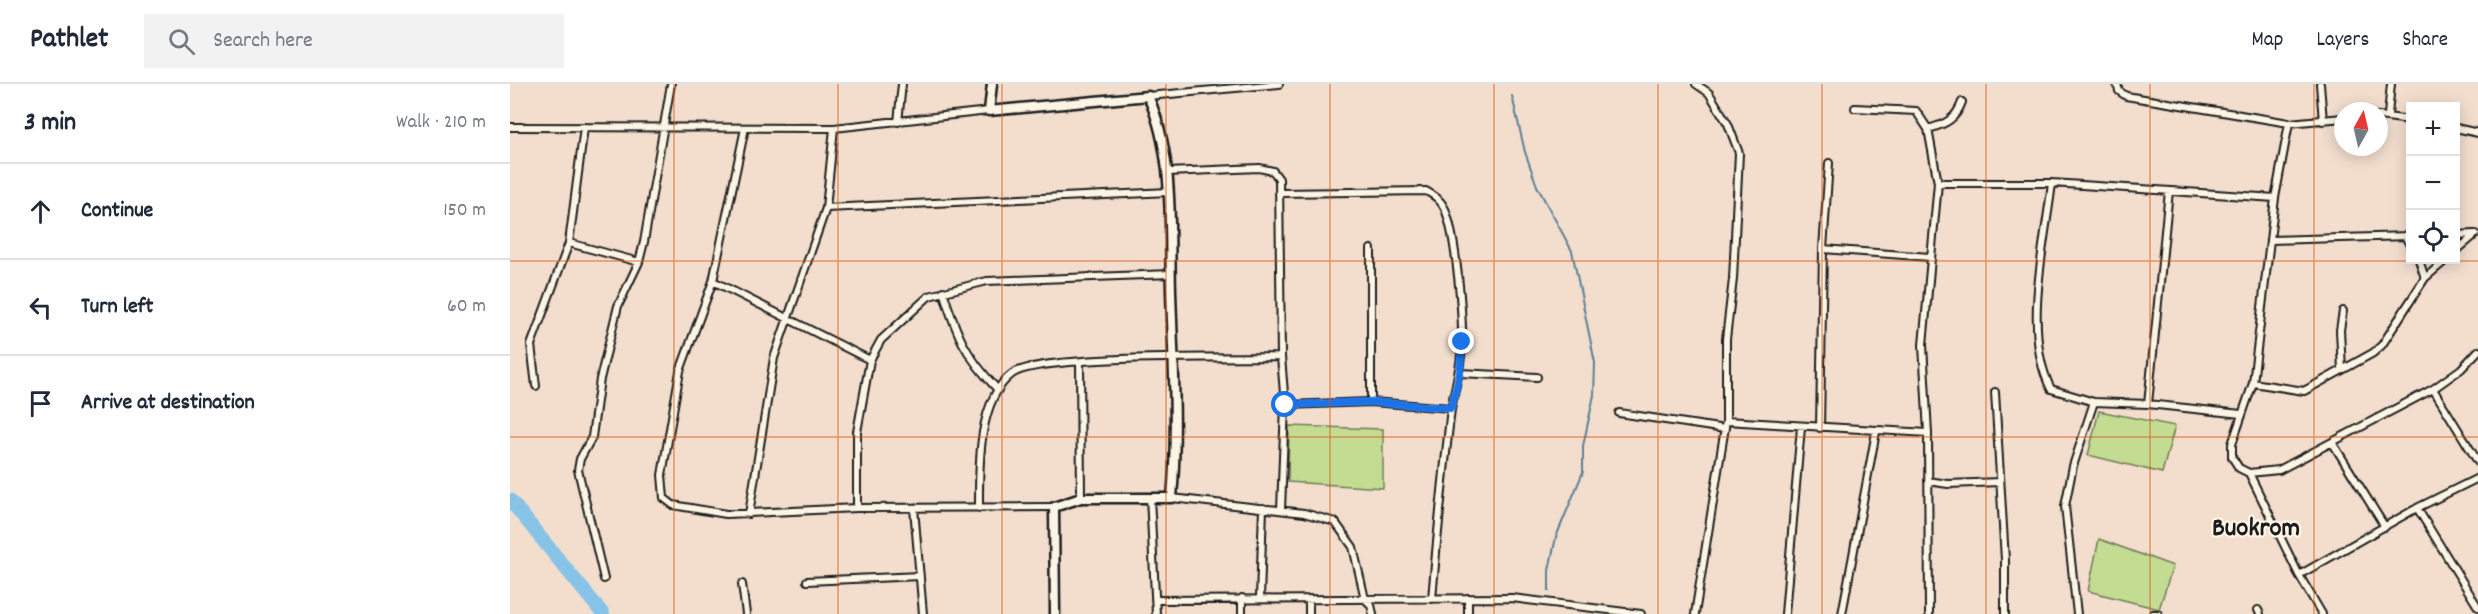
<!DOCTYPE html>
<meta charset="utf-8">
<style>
:root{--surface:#fff;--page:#f2f2f3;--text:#1f2937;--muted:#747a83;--line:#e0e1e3}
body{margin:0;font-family:Dekko,sans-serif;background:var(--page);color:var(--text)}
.controls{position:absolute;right:18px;top:18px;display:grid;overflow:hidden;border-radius:0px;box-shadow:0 3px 15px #0003}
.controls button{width:54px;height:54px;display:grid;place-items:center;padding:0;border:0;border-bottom:2px solid var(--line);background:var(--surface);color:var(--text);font:30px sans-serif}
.compass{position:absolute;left:1824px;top:18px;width:54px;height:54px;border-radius:50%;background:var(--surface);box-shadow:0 3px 15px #0003;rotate:8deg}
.stop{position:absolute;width:18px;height:18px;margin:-14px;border:4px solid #1a73e8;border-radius:50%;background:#fff}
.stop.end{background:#1a73e8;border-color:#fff;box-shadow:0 2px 6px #0008}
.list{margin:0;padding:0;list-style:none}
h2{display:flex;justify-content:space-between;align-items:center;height:78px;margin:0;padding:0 24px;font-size:26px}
h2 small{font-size:20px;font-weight:400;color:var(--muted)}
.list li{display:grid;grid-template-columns:39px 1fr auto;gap:18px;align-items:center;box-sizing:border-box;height:96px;padding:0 24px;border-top:2px solid var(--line)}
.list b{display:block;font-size:22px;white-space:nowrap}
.list em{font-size:20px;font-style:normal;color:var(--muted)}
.icon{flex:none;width:33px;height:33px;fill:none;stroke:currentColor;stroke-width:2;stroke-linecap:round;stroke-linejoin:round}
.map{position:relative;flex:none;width:1968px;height:530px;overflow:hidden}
header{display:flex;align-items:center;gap:36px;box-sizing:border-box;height:84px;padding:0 30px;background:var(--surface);border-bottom:2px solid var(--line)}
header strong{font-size:28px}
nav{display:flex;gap:33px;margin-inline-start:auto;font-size:21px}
.search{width:420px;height:54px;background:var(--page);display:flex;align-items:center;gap:15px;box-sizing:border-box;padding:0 21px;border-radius:0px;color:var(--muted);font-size:22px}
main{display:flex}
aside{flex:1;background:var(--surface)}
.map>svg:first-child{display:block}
.green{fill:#c3dc92;stroke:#707c57;stroke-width:1.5}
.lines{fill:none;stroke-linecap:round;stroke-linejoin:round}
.stream{stroke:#5c8096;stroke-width:2}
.river{stroke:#87c3e7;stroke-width:14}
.street-casing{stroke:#1c1c1c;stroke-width:10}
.secondary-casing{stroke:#1c1c1c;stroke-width:13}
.street{stroke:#fcf5e5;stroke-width:6}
.secondary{stroke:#fcf5e5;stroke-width:8}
.route{stroke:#1a73e8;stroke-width:8}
.grid{fill:none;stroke:#d4530e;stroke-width:1.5;stroke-opacity:0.55}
.labels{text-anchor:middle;stroke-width:4.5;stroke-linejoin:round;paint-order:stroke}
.district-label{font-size:27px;font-weight:bold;fill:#1c1c1c;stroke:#fcf5e5}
</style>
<header>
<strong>Pathlet</strong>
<div class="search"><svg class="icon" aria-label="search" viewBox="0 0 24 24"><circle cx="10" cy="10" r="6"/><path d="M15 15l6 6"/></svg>Search here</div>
<nav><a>Map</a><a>Layers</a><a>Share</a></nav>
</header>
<main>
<aside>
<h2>3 min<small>Walk · 210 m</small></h2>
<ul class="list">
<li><svg class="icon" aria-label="ahead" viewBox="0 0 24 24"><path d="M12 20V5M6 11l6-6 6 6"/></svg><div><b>Continue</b></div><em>150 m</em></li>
<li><svg class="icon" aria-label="left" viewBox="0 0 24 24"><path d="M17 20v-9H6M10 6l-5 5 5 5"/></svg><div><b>Turn left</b></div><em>60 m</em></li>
<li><svg class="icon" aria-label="arrive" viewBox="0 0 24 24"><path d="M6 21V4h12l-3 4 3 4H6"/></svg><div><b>Arrive at destination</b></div></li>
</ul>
</aside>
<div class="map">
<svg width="1968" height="530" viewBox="0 0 1968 530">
<rect width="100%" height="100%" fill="#f3dece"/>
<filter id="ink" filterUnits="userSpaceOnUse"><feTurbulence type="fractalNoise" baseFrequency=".0167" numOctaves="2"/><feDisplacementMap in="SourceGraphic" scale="12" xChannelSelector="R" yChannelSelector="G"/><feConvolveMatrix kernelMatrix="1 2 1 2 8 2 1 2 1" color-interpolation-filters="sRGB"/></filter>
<g filter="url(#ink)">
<path class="green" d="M1589,327L1665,342L1652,389L1578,371Z
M779,342L873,345V404L778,398Z
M1589,455L1663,482L1649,525L1578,507Z"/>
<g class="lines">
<path class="stream" d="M1002,12L1015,68L1027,102L1062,167L1085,279L1084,311L1073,362V388L1046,453L1039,486V507"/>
<path class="river" d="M0,416L93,530"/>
<g class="street-casing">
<path id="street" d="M1607,0L1609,7L1616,12L1779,39L1833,34
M1810,0L1813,37
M638,12L769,0
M1345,24L1406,27L1418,45L1428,99L1413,261L1418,349L1419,530
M1878,31L1881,0
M1869,32L1900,36
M388,38L392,0
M1779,39L1765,114L1743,299L1722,360V373L1729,384L1739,389L1769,386L1923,305L1951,285L1968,267
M0,43L324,44L479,27
M235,44L203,197L170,287L152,391L154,414L163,421L216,430L347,424L544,423
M1946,44L1968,49
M1418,45C1436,40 1446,35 1452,18
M657,88L749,84L763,87L769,95L771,273L775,321L771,426
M1428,99H1542L1765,114
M1542,99C1535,160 1512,249 1541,305L1584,318L1638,320L1731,330
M769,109L916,107C925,112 931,116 935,125C946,152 953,231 952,261C951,286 943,308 940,333C933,394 927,454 922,515
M316,124L659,108
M1946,151L1964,150
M1895,152L1900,161
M1761,156L1900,152
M59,159L129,178
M861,165V318
M1313,165L1420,173
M1946,167L1966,150
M1915,194L1936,176
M203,197L360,276
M433,207C447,252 455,271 488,306
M570,278L571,414
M1832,286L1830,246L1833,227
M950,289L1027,293
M1743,299L1794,307L1863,269L1872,261L1915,194L1909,176
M26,302L21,261L59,159L74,43
M1923,305L1968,378
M1485,308L1495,476V530
M1638,320L1659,107
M775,321L861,318L941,324
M1109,329L1215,345
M1216,337L1418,349
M1310,344L1313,165L1319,79
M1822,358L1875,443
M1739,389L1789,491L1812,530
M1418,397L1438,400L1490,398
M640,413L646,530
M662,414L794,429L825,438L843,463L855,515L861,521L863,530
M347,424V348L360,276L371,256L419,212L477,197L661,190
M404,424L413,530
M469,424C469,385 467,316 502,290C529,270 726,274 771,273
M1907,424L1968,523
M239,430L264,274L316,124L324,44
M1789,491L1907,424L1968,394
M94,495L68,386L70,375L82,353L90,295L108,222L129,178L134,158L161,0
M297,497L410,492
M232,500L236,530
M732,514V530
M750,514L753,424
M646,516L1002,514L1131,530
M1748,526L1750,530
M799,530V515
M958,530V514
M1185,530L1216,337V255L1223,195L1229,69L1218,40L1199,9L1186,0
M1275,530L1291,343
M1332,530L1366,348
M1567,530L1555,422L1563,382L1584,318
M1643,530H1648"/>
</g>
<g class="secondary-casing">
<path id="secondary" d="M482,0L479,27L638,12C665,72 659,143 661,207C663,275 668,345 662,414H571L544,423L545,530"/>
</g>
<use href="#street" class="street"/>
<use href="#secondary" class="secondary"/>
</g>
</g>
<g class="lines" filter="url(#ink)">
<path class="route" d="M775,321L861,318L941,324L950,289L952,258"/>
</g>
<path class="grid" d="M164,0V530M328,0V530M492,0V530M656,0V530M820,0V530M984,0V530M1148,0V530M1312,0V530M1476,0V530M1640,0V530M1804,0V530M0,177H1968M0,353H1968"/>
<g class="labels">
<g class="district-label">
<text x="1746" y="451">Buokrom</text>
</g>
</g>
</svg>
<div class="controls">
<button>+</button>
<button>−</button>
<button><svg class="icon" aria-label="locate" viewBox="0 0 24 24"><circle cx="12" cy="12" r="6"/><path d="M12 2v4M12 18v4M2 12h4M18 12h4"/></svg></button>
</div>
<svg class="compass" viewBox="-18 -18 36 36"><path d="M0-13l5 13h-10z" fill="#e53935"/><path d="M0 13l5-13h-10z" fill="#747a83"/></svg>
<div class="stop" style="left:775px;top:321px"></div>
<div class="stop end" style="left:952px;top:258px"></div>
</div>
</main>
